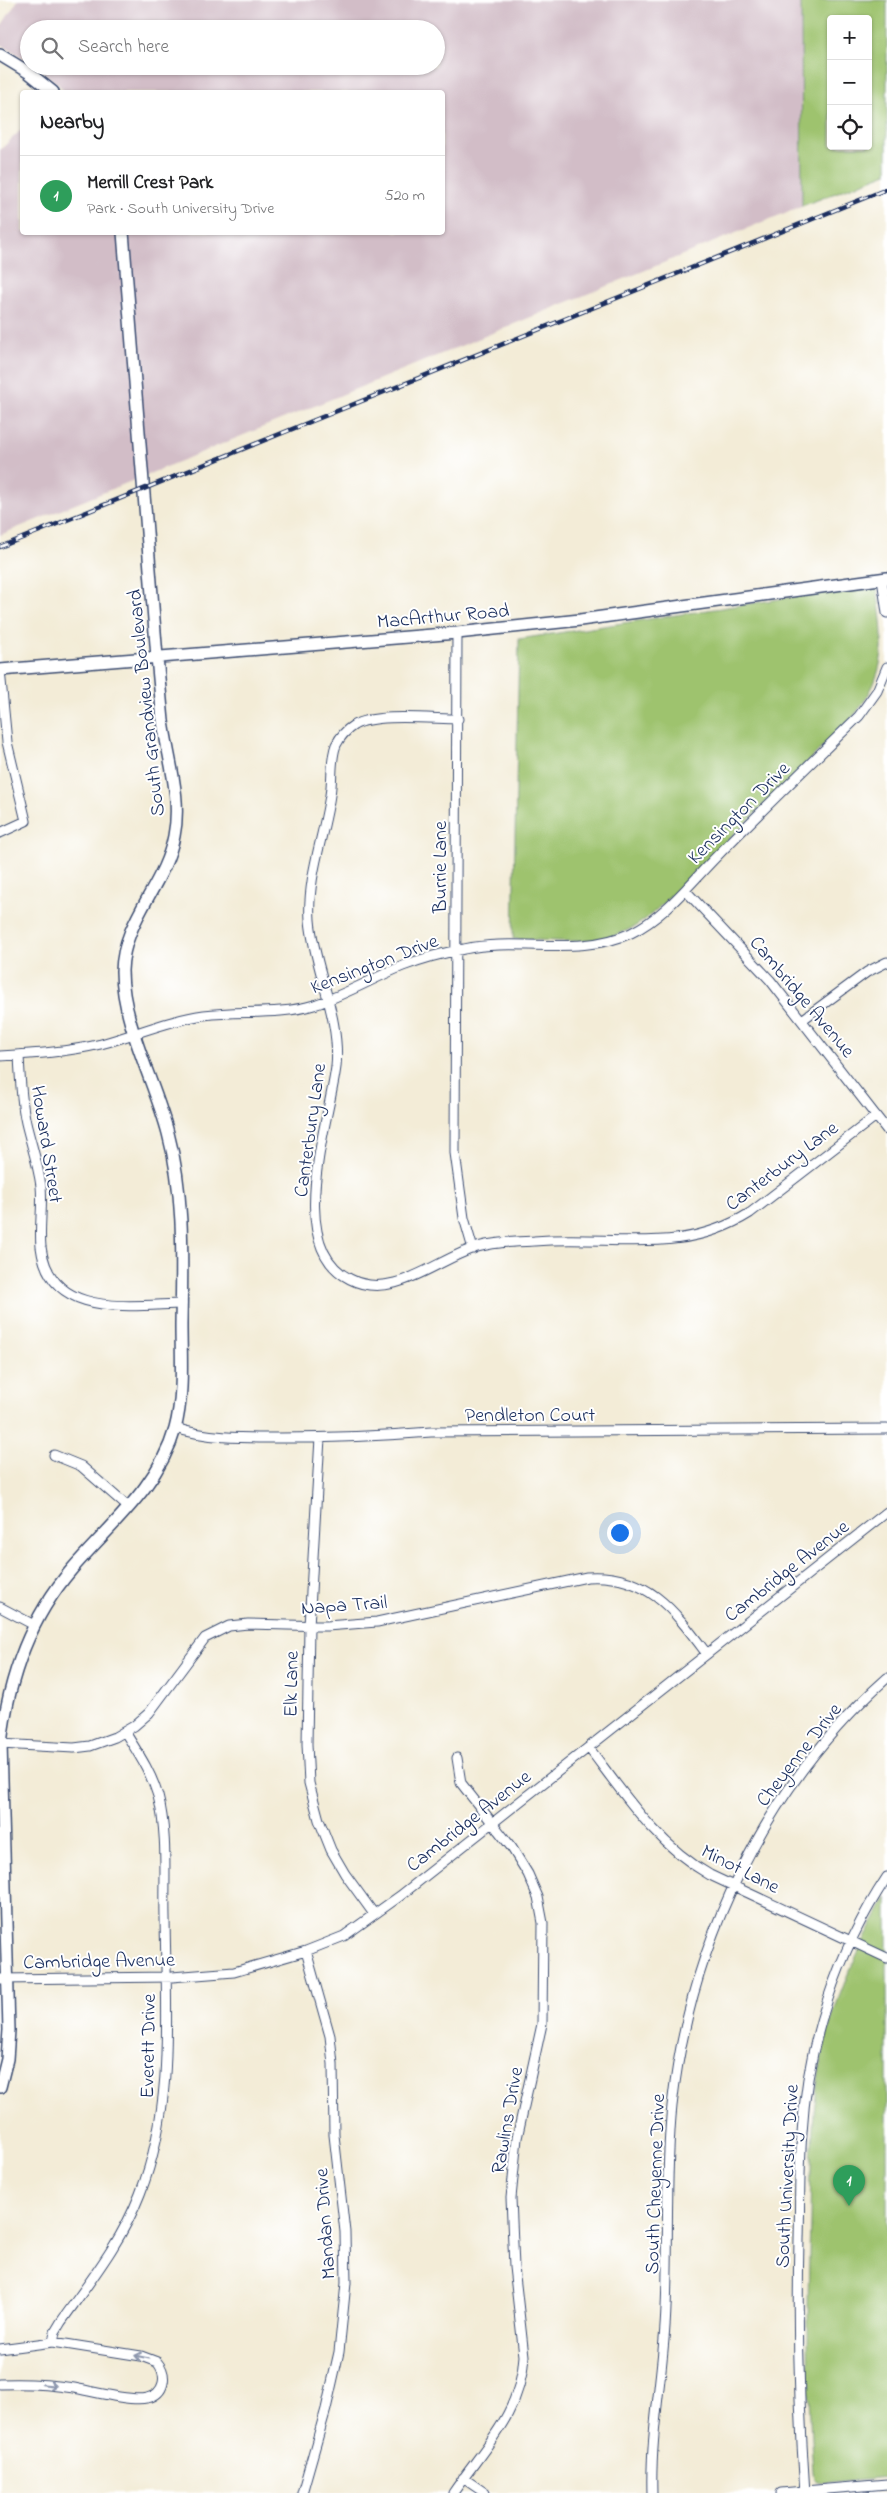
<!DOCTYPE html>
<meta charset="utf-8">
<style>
:root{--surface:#fff;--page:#f6f6f6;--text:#202124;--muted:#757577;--line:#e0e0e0;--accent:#ea580c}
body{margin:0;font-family:"Indie Flower",sans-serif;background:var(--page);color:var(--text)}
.controls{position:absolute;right:15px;top:15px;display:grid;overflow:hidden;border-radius:5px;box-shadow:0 1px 4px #0004}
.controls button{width:45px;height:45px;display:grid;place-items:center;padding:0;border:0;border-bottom:1px solid var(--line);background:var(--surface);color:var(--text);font:25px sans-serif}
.you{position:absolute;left:619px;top:1532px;width:18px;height:18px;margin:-12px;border:4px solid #fff;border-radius:50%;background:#1a73e8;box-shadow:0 0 0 8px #1a73e833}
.badge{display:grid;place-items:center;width:32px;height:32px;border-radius:50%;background:var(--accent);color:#fff;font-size:16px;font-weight:700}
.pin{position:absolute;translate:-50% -41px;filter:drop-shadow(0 1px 2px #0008)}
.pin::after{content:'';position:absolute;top:26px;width:18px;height:15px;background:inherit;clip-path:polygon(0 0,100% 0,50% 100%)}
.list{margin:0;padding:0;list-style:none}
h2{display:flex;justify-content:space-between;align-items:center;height:65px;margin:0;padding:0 20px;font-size:21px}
h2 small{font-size:16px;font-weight:400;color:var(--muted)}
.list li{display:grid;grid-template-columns:32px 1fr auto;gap:15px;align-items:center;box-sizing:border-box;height:80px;padding:0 20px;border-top:1px solid var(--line)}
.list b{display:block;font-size:19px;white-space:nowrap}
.list p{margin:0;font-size:16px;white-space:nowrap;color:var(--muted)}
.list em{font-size:16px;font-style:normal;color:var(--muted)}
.icon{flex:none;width:28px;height:28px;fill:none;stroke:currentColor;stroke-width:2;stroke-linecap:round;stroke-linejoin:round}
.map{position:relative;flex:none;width:887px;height:2493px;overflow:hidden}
.search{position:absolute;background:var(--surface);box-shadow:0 1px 4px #0004;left:20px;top:20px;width:425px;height:55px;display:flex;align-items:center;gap:12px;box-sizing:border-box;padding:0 18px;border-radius:28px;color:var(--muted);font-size:19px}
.panel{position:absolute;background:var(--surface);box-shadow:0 1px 4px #0004;left:20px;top:90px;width:425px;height:145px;border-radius:5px}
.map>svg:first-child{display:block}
.industrial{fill:#d2bdc7}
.green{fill:#9ec36e;stroke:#5c7966;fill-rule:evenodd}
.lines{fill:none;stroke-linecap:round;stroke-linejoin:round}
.minor-casing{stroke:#3b4b70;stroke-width:11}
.tertiary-casing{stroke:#3b4b70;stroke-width:14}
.minor{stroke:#fff;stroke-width:9}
.tertiary{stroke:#fff;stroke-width:11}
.rail-casing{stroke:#1b2f5e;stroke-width:4.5}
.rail{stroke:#fff;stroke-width:2.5;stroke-dasharray:8;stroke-linecap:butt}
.oneway{stroke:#8d97ae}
.labels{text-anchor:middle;stroke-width:4;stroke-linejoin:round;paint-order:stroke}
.street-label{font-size:20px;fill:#1b2f5e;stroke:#fff}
</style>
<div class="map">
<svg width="887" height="2493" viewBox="0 0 887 2493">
<rect width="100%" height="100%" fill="#fff"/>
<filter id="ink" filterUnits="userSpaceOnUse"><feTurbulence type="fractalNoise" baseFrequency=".02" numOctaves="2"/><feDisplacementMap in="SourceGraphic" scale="10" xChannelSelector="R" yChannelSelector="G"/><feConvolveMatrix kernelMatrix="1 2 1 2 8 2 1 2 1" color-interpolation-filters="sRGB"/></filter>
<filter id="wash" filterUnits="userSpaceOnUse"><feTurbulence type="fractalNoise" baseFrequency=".0096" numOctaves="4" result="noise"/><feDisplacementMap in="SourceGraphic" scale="20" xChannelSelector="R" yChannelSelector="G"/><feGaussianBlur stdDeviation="1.12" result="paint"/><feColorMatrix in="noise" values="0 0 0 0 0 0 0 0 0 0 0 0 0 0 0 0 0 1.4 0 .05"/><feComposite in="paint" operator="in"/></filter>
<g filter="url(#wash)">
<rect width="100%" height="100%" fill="#f3ecd7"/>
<path class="industrial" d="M18,0H801L802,206L0,535V150L22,129V232H442V92H62L64,90L58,84L36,66H436V29H29V61L0,44V28Z"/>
<path class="green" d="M801,0H887V173L802,206ZM831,19H868V146H831Z
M871,585L877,589L878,595C885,648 887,675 852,718L672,895C659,907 646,921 630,929C594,947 552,940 513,939L519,639Z
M887,1897V2477L820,2483L814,2479L813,2472C807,2389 807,2306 810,2223C811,2160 811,2096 827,2035C840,1986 862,1941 887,1897Z"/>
</g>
<g filter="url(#ink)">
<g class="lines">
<g class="minor-casing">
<path id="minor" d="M882,579L887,613
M457,633L455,1153L464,1218L473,1249
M458,719C432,719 375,713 354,725C346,730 340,737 336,745C330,760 333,779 330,795C324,836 307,878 310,920C314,969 341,1017 336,1067C329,1123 284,1246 350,1279C392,1301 435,1261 474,1248C494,1242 514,1242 534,1241C611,1234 680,1257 750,1213L876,1116
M0,833L26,821L7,742L0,670
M685,890L770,980L887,1130
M802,1020L867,972L887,962
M19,1055C20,1078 21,1101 26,1123C31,1144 38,1164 41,1186C43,1206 39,1227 41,1247C50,1319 130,1305 182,1304
M0,1056C34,1054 68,1052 101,1044C135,1035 168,1020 204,1015C241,1010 277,1016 314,1005C345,995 373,978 403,966C423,958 443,953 464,949C519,937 579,957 631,933C666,916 691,882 718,855C764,808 812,762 859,716L877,691L887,667
M175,1428C210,1439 245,1438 281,1438C331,1438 381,1436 431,1432L887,1429
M320,1438L309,1626L307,1744L309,1783L319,1820L331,1850L345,1874L374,1914
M54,1455L81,1466L128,1507
M0,1607L34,1625
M0,1744L74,1748L90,1746L115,1737L134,1726L149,1713L205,1638L229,1626L248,1624L327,1626L377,1622L587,1577C647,1573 674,1610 707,1654
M589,1748C624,1794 658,1846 710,1875L887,1958
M0,1979L172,1977L234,1972L306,1951L344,1936L400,1896L887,1512
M53,2342L55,2332L61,2322C90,2281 122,2241 140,2194C175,2105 166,2010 165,1917C164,1877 168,1834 158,1796C151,1772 138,1753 125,1732
M0,2349L53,2342L141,2356L157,2362C168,2375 165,2394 147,2398C131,2402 91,2391 74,2388C49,2384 25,2383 0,2384
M463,2478L485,2493
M302,2493L326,2409L339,2352L346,2283L345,2232L334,2135L333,2064L330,2036L306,1951
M453,2493C484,2447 521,2414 524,2356L514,2267L511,2198L517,2138L542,2024L543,1923L538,1897L528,1874L512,1848L461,1783L457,1758
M652,2493C650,2432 664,2370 666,2308C669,2241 665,2173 672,2106C690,1944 764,1787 887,1678
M781,2493L887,2484
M805,2493C799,2408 797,2324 799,2239C800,2204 799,2169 802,2133C807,2044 837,1952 887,1877"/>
</g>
<g class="tertiary-casing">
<path id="tertiary" d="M0,55L28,72L53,92
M0,670L457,633L580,620L887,578
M0,2087L7,2059L9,2030L1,1744C8,1680 30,1618 72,1569C109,1526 159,1486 175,1429C184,1395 181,1359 181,1325C182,1260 185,1196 168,1133C155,1083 122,1022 122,971C123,920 165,885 174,836C182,798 168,759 163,721C161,700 159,678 157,657L123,232"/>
</g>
<use href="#minor" class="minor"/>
<use href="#tertiary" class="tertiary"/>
<g class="rail-casing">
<path id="rail" d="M0,547L887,189"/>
</g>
<use href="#rail" class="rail"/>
</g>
<defs><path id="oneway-shaft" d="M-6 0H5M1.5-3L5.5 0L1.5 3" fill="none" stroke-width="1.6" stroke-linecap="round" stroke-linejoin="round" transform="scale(1.25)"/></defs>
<g class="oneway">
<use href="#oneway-shaft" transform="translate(142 2357) rotate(-168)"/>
<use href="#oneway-shaft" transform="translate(49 2385) rotate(6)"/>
</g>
</g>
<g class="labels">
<g class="street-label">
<text transform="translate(443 615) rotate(-5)" y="7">MacArthur Road</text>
<text transform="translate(145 703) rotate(-96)" y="7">South Grandview Boulevard</text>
<text transform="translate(738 812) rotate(-45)" y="7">Kensington Drive</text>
<text transform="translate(439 867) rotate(-90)" y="7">Burrie Lane</text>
<text transform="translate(374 963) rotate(-21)" y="7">Kensington Drive</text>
<text transform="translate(803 996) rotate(50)" y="7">Cambridge Avenue</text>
<text transform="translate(309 1130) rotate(-82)" y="7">Canterbury Lane</text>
<text transform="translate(48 1144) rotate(81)" y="7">Howard Street</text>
<text transform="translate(781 1165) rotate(-37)" y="7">Canterbury Lane</text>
<text x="530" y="1421">Pendleton Court</text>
<text transform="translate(786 1570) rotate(-38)" y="7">Cambridge Avenue</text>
<text transform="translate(344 1604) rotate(-4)" y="7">Napa Trail</text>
<text transform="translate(290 1684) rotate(-89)" y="7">Elk Lane</text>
<text transform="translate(798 1754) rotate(-52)" y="7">Cheyenne Drive</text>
<text transform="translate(468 1820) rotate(-38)" y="7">Cambridge Avenue</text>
<text transform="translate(741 1868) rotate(27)" y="7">Minot Lane</text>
<text transform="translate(99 1960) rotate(-1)" y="7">Cambridge Avenue</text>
<text transform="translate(147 2046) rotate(-89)" y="7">Everett Drive</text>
<text transform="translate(506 2120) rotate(-80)" y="7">Rawlins Drive</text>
<text transform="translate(786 2176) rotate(-87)" y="7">South University Drive</text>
<text transform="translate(654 2184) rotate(-88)" y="7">South Cheyenne Drive</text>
<text transform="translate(324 2224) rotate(-94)" y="7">Mandan Drive</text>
</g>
</g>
</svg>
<div class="controls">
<button>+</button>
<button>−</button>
<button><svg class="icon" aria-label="locate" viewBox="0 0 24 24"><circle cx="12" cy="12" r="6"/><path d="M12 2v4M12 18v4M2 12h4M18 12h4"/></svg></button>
</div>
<div class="you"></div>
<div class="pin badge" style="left:849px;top:2206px;background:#2e9e5b">1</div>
<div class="search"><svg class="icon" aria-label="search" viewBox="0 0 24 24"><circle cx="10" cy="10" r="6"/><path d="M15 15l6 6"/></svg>Search here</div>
<section class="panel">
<h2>Nearby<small></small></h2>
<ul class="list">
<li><span class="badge" style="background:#2e9e5b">1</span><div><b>Merrill Crest Park</b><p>Park · South University Drive</p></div><em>520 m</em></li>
</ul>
</section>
</div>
